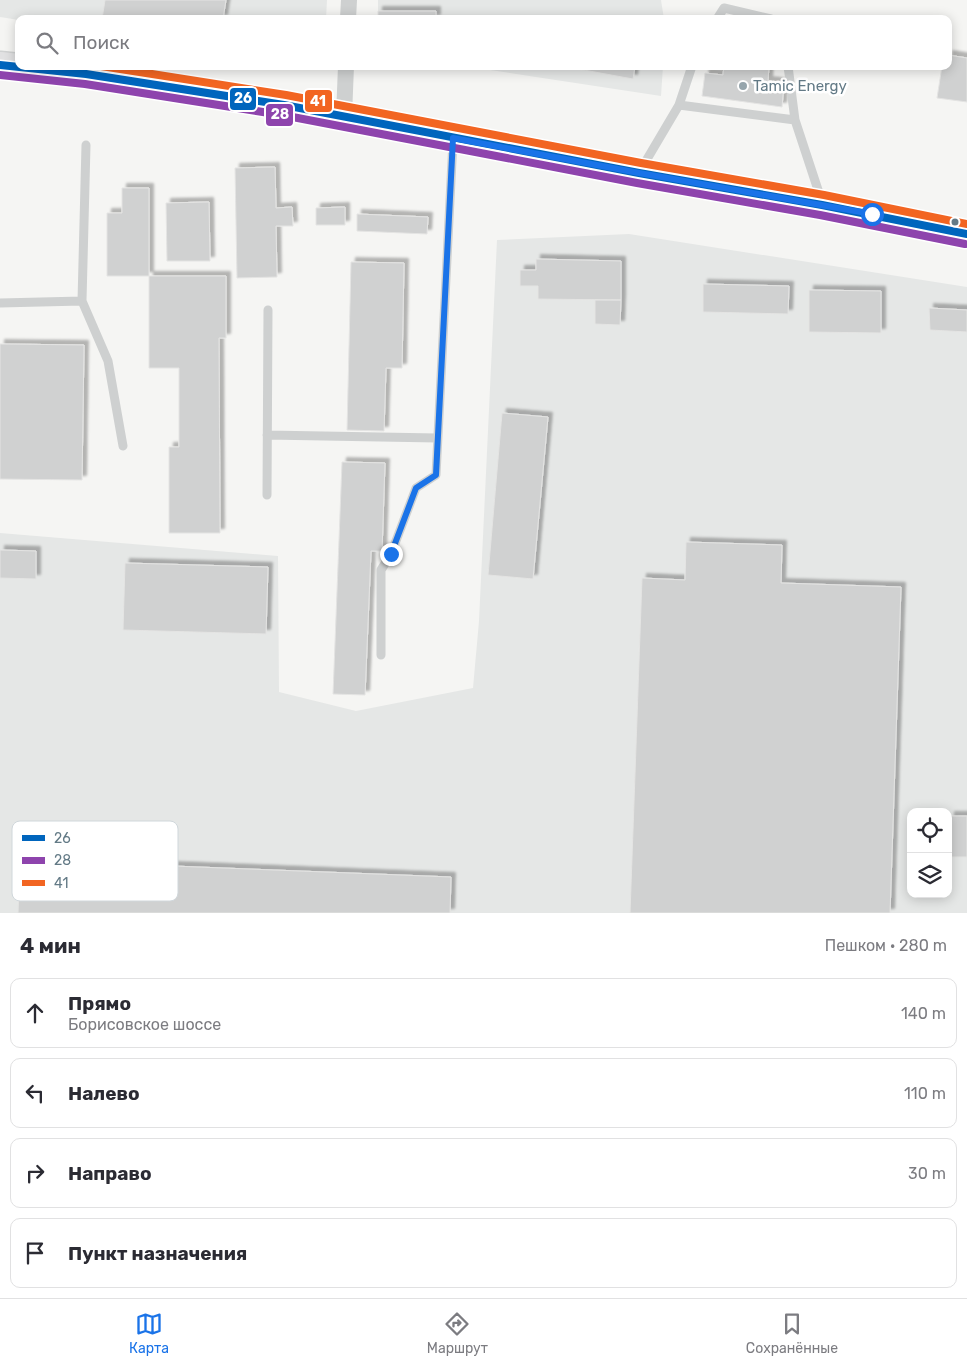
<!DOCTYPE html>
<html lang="ru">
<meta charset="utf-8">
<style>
:root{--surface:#fff;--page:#f2f2f3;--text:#2b2b33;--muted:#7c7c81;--line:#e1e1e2;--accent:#1a73e8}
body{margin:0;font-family:Rubik,sans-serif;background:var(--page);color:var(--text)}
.controls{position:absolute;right:15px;bottom:15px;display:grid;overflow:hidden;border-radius:10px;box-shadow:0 2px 12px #0003}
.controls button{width:45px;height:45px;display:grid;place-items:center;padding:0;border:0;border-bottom:1px solid var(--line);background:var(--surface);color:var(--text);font:25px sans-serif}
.stop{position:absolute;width:15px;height:15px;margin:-11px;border:4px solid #1a73e8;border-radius:50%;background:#fff}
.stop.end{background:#1a73e8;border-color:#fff;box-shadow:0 1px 5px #0008}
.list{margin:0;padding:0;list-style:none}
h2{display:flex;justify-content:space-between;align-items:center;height:65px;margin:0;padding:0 20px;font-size:21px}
h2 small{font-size:16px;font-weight:400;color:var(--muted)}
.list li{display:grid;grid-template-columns:32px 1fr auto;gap:15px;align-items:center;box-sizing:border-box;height:70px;margin:0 10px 10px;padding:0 10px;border:1px solid var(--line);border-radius:10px}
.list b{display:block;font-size:19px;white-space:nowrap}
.list p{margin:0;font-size:16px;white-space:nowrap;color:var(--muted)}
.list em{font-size:16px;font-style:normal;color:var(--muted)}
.icon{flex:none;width:28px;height:28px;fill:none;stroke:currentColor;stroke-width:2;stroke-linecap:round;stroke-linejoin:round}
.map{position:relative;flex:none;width:967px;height:913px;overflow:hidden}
.search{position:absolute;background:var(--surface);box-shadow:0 2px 12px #0003;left:15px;right:15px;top:15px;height:55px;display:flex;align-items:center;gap:12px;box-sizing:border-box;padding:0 18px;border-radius:10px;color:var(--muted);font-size:19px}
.sheet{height:385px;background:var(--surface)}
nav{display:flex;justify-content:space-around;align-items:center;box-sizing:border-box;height:70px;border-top:1px solid var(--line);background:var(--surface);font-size:14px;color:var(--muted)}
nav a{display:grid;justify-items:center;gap:2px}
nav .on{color:var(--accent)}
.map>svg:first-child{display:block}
.built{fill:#e5e7e6;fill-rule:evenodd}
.building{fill:#d0d1d1;stroke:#e4e4e3;filter:url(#shadow)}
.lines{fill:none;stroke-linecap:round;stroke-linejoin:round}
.primary-casing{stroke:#d0d2d2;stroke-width:29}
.service{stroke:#ced0d0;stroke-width:9}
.minor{stroke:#ced0d0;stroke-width:16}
.primary{stroke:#e1e1e2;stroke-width:26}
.bus-1-casing{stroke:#fff;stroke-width:11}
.bus-2-casing{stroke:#fff;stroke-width:11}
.bus-3-casing{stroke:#fff;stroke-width:11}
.bus-1{stroke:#0065bd;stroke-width:8}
.bus-2{stroke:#8e44ad;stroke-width:8}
.bus-3{stroke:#f26522;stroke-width:8}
.route{stroke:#1a73e8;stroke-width:6}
.poi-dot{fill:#96a5ac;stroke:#fff;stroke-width:2}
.bus-dot{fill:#637a86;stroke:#fff;stroke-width:2}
.labels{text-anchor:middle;stroke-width:5;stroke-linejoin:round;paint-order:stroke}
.poi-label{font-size:15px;fill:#637a86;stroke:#fff;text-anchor:start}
.key{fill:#fff;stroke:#d0d7db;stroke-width:1}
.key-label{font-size:14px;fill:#637a86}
.line-badge{stroke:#fff;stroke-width:2}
.badge-label{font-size:14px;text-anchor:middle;font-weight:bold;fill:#fff}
</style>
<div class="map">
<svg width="967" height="913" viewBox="0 0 967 913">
<defs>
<filter id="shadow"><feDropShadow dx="4.5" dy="-4.5" stdDeviation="1" flood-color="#0004"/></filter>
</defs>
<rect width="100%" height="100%" fill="#f5f5f3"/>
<path class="built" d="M0,0H327L326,19H19V20L0,17Z
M378,0H661L664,19H378Z
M464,66H663L661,96Z
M629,234L967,287V913H0V533L278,556L279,692L356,711L473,688L479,621L497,240ZM911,812H948V894H911Z"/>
<path class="building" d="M105,0H226L223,19H102Z
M378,11H436V19H378Z
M948,55L967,58V102L937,98L942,66H948Z
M562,66H635L633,79Z
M724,66H769L768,81L784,83L782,107L702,96L705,73L723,75Z
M275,167L276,208L292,207L293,226H276L277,277L237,278L235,168Z
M122,188H149V276H107V213H122Z
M209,202L210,261H167L166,203Z
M345,207V225H316V208Z
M357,214L428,217L427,234L357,231Z
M536,259L621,261V300L538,299V286H520V270H536Z
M351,262L404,263L402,368H386L384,431L347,430Z
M149,276H226V338H219L220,533H169V447H179V368H149Z
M703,284L789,286L788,314L703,312Z
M809,290L881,291V333L809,332Z
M595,300H621L620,325L595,324Z
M929,308L967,310V332L930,330Z
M0,344L84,345L82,480L0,479Z
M502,413L548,417L533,579L488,575Z
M342,462L385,463L382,551H371L365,695L333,694Z
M686,542L782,545L781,583L901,587L890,913H630L642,578L685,580Z
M0,550L36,551V579L0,578Z
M125,563L268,567L266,634L123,630Z
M950,816H967V857H949Z
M20,860L451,877L450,913H18Z"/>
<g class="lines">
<g class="primary-casing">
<path id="primary" d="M0,65L86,74L284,105L639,173L822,205L967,234"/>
</g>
<path class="service" d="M717,19L724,8L771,19
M788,66L795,120
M679,105L692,66
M640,171L679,105L795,120L822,202
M82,301L108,361L123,446
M0,303L82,301L86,145
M267,435L437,438
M267,495L268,310
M381,655V570L391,554L416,488L436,475L453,141"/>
<path class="minor" d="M348,19L349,0
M344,116L346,66"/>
<use href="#primary" class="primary"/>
<g class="bus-1-casing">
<path id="bus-1" d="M0,65L86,74L284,105L639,173L822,205L967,234"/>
</g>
<g class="bus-2-casing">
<path id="bus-2" d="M0,75L85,84L282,115L637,183L820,215L965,244"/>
</g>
<g class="bus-3-casing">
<path id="bus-3" d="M101,66L286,95L641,163L824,195L967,224"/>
</g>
<use href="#bus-1" class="bus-1"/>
<use href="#bus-2" class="bus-2"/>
<use href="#bus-3" class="bus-3"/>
</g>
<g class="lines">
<path class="route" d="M391,554L416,488L436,475L453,138L639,173L872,214"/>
</g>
<circle class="poi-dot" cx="743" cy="86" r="5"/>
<circle class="bus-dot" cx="955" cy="222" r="4.5"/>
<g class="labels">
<g class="poi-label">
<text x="753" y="91">Tamic Energy</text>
</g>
</g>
<rect x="12" y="821" width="166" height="80" rx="8" class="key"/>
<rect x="22" y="835" width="23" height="6" fill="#0065bd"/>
<rect x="22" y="857" width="23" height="7" fill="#8e44ad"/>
<rect x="22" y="880" width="23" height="6" fill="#f26522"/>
<g class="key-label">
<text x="54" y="843">26</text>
<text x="54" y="865">28</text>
<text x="54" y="888">41</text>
</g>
<g class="line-badge">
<rect x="229" y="87" width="28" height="24" rx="5" fill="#0065bd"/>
<rect x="304" y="89" width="29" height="24" rx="5" fill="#f26522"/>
<rect x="265" y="103" width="29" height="24" rx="5" fill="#8e44ad"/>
</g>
<g class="badge-label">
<text x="243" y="103">26</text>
<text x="318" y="106">41</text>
<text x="280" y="119">28</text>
</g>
</svg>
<div class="controls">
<button><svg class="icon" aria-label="locate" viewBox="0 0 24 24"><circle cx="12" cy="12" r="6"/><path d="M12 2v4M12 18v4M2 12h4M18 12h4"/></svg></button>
<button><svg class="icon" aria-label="layers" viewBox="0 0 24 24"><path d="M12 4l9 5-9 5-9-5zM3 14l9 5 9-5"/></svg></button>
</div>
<div class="stop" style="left:872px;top:214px"></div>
<div class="stop end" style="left:391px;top:554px"></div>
<div class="search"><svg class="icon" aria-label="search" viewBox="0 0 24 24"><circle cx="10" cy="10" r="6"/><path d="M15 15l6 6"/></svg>Поиск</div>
</div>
<section class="sheet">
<h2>4 мин<small>Пешком · 280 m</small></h2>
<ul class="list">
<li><svg class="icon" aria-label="ahead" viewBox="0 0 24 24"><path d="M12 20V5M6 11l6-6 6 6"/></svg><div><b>Прямо</b><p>Борисовское шоссе</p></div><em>140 m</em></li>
<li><svg class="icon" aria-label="left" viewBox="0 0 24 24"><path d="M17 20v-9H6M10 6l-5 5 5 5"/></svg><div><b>Налево</b></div><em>110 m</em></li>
<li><svg class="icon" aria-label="right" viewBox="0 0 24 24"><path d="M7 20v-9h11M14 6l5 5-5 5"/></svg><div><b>Направо</b></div><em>30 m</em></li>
<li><svg class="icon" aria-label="arrive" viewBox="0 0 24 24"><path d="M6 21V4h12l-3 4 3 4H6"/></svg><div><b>Пункт назначения</b></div></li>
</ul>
</section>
<nav>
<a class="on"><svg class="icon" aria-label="map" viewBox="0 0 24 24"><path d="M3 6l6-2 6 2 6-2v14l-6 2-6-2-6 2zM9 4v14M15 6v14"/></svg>Карта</a>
<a><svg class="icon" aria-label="directions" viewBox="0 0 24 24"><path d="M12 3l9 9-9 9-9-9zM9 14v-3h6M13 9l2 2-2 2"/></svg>Маршрут</a>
<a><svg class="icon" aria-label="saved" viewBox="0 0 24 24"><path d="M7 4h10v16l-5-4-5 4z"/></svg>Сохранённые</a>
</nav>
